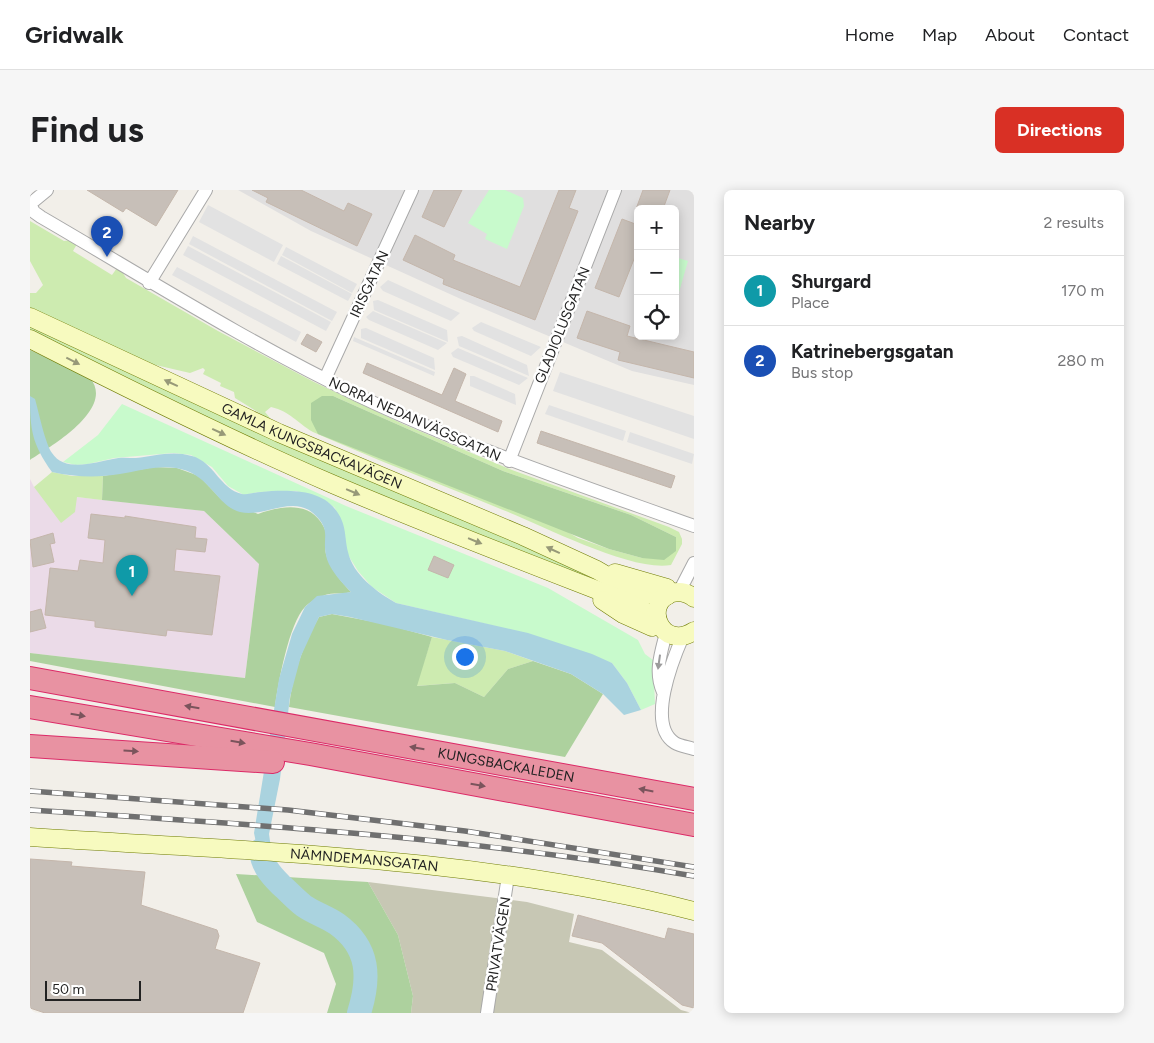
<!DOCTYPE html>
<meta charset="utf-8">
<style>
:root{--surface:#fff;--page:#f6f6f6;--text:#202124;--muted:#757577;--line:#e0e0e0;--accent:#d93025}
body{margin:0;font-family:Figtree,sans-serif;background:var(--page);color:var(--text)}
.controls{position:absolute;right:15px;top:15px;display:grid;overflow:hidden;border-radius:8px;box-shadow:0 2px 12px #0003}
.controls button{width:45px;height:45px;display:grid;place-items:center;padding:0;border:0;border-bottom:1px solid var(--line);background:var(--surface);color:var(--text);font:25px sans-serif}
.scale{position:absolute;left:15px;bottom:12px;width:96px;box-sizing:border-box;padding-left:5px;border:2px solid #222;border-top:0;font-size:14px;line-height:18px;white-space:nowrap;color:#222;-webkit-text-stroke:4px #fff;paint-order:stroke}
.you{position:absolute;left:434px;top:466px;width:18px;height:18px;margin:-12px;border:4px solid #fff;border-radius:50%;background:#1a73e8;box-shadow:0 0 0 8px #1a73e833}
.badge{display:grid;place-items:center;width:32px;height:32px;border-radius:50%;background:var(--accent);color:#fff;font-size:16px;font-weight:700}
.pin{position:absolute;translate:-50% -41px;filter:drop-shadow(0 1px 2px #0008)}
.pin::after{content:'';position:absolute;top:26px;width:18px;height:15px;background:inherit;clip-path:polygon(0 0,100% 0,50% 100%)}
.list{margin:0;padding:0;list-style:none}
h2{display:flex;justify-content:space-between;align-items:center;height:65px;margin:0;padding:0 20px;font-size:21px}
h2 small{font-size:16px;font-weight:400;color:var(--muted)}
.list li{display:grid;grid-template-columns:32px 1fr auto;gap:15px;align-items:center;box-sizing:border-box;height:70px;padding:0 20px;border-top:1px solid var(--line)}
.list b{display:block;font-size:19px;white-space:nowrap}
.list p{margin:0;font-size:16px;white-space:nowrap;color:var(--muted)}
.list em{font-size:16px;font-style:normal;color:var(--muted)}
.icon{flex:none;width:28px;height:28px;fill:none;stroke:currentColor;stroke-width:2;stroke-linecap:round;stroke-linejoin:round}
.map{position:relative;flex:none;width:664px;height:823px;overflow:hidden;border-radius:8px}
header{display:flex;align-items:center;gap:30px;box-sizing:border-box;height:70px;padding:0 25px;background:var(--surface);border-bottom:1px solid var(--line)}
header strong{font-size:24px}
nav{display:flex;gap:28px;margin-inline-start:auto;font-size:18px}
.intro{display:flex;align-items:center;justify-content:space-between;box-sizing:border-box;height:120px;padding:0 30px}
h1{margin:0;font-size:35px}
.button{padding:12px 22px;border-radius:8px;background:var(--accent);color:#fff;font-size:18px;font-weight:700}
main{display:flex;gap:30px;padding:0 30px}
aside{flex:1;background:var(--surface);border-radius:8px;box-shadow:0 2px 12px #0003}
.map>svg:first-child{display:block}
.residential{fill:#e0dfdf;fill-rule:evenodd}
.industrial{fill:#ebdbe8}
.construction{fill:#c7c7b4}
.grass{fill:#cdebb0;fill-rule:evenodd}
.forest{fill:#add19e}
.park{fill:#c8facc}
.parking{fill:#e2e2e2}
.water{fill:#aad3df}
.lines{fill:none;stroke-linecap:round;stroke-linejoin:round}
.river{stroke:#aad3df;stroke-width:24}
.building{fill:#c7bfb8;stroke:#c4b6ab}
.street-casing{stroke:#a9a9a9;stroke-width:14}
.secondary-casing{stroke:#707d05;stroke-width:19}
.highway-casing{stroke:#dc2a67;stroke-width:24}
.street{stroke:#fff;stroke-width:12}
.secondary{stroke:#f7fabf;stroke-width:18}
.highway{stroke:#e892a2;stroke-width:22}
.rail-casing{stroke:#707070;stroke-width:5.5}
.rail{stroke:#fff;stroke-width:4;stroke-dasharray:11;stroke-linecap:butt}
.oneway{fill:#979978}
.oneway2{fill:#9c9c9c}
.oneway3{fill:#7b545c}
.labels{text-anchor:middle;stroke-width:5;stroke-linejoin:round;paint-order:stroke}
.street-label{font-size:14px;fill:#222;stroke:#fff}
</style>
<header>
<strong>Gridwalk</strong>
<nav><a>Home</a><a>Map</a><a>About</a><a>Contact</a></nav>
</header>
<div class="intro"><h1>Find us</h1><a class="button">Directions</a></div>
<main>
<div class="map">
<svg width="664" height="823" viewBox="0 0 664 823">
<rect width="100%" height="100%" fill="#f2efe9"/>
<path class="residential" d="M208,0H664V195L602,181L433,110L281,41ZM608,19H645V146H608Z"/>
<path class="industrial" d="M0,289L4,297L47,307L174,321L229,374L215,488L0,463Z"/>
<path class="construction" d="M338,692L497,712L544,724L539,752L572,760L651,820L662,823H381L383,806L368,745Z"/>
<path class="grass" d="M0,31L34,51L42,50L47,54L43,61L82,85L87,78L91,80L96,88L188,141L284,192L373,234L482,280L639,337L649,342L652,349V354L641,375C601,382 514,336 473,320C410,294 346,270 283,242C266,232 261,222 241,217L235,222L240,228L239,229L205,208L204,202L190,196L191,193L173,184L175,180L173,178L160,183L117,173L0,118V103H6L13,95L0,71ZM303,206L473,281L601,325L646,347L612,368L579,359L548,348Z
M0,134L512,363L595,402L290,281L242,259L0,140Z
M22,282L42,286H73L72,310L47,307L45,322L31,333L4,297Z
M402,447L475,461L503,471L478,479L454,507L425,493L386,496Z"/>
<path class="forest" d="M0,160L60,188C86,219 20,257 0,270Z
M292,206H303L473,281L601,325L646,347V361L634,370L612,368L579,359L288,244L281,230V213Z
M125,277L147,278L169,286L189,307L228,324C253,315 284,310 296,342C298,349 294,357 296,364C299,377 312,393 321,402C313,405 302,402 295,405C289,408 279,412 275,417C259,433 248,494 245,517L0,471V463L215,488L229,374L174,321L72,310L73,286Z
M302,424L355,434L402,447L387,496L425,493L454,507L478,479L503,471L541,484L573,504L535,567L259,517C262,487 273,454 289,427Z
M206,684L338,692L368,745L383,806L381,823H297L306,794L294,763L227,732Z"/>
<path class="park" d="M459,0H475L493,8L494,16L477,59L455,49L457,44L438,33Z
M645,67L658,71L645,116Z
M92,214L316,316L518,398L608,450L615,464L623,470L625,514L611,520L597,493L582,473L469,437L366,413L342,397L328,381L318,365L305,318L296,311L266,301L229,302L214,305L198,296L182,277L161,265L143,263L84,268L58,274L46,275L33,272L68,245Z"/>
<path class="parking" d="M178,15L253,55L244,72L169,32Z
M163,46L307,122L302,131L159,54Z
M158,56L301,132L296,141L153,65Z
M256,57L327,94L322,103L252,65Z
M251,66L322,104L318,111L247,74Z
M147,77L271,142L266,152L142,85Z
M358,90L430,123L421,131L353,101L350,97Z
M348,110L417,140L418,152L344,120L343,111Z
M343,121L417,153L408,160L339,130L336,127Z
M451,132L511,157L501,166L444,141L442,138Z
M336,138L404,168L405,180L331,148V139Z
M432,146L497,175L499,186L429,156L427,147Z
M324,147L405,182L404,186L323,151Z
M428,158L498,188L489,195L423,167L421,163Z
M530,182L664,226V249L523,201Z
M440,186H444L485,204L486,215L440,196Z
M519,215L596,241L593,251L515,224Z
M600,242L664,264L662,274L597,252Z"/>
<path class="water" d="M0,206L5,209C9,223 15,253 22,263C35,283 66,272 83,269C90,267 98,268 106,268C125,266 142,260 162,266C184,272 190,299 212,304C218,305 225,302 231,302C254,300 289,298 305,319C317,334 314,345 318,362C323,385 347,402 366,413L498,443L562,464L582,473L597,493L611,520L594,525L573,504L541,484L475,461L417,450L320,427L302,424L289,427L271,466L260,507L250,589L239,644L245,687L234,691L224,643L249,489L262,444L275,417L287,406L321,402C312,393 298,378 296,365C292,347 302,340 283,323C262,305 234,328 210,322C186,316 180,283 146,278C126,275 109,281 90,284C67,288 44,287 22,282C2,254 0,240 0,206Z"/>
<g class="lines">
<path class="river" d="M231,660C232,675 240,684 251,695C259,702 266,710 274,716C284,723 297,727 307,734C340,758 340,788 329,823"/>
</g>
<path class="building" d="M57,0H148L126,36L96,18L93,22Z
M222,0H271L314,21L318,13L342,24L327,56L236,12L238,8Z
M404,0H432L414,37L392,27Z
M529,0H546L539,18L548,21L505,130L413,94L414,89L373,70L385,45L425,65L423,70L490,97Z
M613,0H640L633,19H606Z
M592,29L608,35V59L589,107L565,98Z
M557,121L600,136L597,146L664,162V188L588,170L590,162L547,148Z
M277,144L292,152L286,162L271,154Z
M337,173L412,205L424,178L436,184L425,211L472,231L468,242L333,183Z
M511,241L645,286L641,298L507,253Z
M61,324L95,328V326L166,337L165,348L177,349L175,362L146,359L144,381L190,386L182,445L137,440L136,446L65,437V431L15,425L20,378L48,381L50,370L73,373L75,350L58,348Z
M23,343L25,353L20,354L24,372L3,377L0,350Z
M404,366L424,375L418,388L398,380Z
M11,419L16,438L0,442V422Z
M0,669L42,672L41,676L115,682L111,715L187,740L189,746L185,759L230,773L213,823H15L0,818Z
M548,725L635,749L638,738L664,744V818L652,815L572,753L542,746Z"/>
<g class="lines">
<g class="street-casing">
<path id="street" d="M0,14L4,22L11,27C116,88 217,152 327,205C436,257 550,295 664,336
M0,14L17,0
M119,93L176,0
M295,189L382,0
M479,271L585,0
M649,402L664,373
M653,446C643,469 616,535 645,553C650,556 658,557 664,559
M633,502C624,482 631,463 636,443
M457,823L478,686"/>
</g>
<g class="secondary-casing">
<g id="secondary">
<path id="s1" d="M0,127L249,243L493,346L567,380L603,401L617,404L637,406"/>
<path d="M0,149C98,199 198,249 300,293C398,335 498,373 598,412L627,428"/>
<path d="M585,383L637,398"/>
<path d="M664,408C658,403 650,401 642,403C611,414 632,462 664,441"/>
<path d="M572,410L593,424L622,437"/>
<path id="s2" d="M0,647C222,662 447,666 664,721"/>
</g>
</g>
<g class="highway-casing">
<g id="highway">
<path id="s3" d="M0,488L664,609"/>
<path d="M0,517L280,564L664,635"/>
<path d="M0,556L243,572"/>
</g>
</g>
<use href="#street" class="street"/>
<use href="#secondary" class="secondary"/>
<use href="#highway" class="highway"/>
<g class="rail-casing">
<path id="rail" d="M0,601L258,620L435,641L664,677
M0,620C222,634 444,648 664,686"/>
</g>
<use href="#rail" class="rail"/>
</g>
<defs><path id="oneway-solid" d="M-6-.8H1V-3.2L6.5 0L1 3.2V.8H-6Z" transform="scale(1.25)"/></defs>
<g class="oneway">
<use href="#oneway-solid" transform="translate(43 171) rotate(27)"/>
<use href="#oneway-solid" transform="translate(141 193) rotate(-155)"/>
<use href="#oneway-solid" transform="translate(189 242) rotate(25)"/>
<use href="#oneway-solid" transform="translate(323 302) rotate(23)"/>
<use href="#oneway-solid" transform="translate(445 351) rotate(22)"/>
<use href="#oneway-solid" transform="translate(523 360) rotate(-155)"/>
</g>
<use class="oneway2" href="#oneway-solid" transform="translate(629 472) rotate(98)"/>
<g class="oneway3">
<use href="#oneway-solid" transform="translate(162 517) rotate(-170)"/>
<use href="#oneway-solid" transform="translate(48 525) rotate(10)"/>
<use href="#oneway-solid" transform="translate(208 552) rotate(10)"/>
<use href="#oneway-solid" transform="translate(387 558) rotate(-170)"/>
<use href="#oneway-solid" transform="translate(101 561) rotate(3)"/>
<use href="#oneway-solid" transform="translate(448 595) rotate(10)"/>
<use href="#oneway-solid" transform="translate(616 600) rotate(-169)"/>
</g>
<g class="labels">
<g class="street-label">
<text transform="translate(339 94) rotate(-65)" y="5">IRISGATAN</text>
<text transform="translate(532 135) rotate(-68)" y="5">GLADIOLUSGATAN</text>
<text transform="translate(385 229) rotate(24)" y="5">NORRA NEDANVÄGSGATAN</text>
<text dy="5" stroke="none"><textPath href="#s1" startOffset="310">GAMLA KUNGSBACKAVÄGEN</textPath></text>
<text dy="5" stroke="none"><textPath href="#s3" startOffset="484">KUNGSBACKALEDEN</textPath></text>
<text dy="5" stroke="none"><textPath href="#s2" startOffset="335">NÄMNDEMANSGATAN</textPath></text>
<text transform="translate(468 754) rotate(-81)" y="5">PRIVATVÄGEN</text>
</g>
</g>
</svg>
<div class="controls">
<button>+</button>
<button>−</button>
<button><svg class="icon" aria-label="locate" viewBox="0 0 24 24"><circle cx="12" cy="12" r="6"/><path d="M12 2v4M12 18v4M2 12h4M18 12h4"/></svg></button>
</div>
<div class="scale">50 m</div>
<div class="you"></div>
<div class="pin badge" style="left:102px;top:406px;background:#0f9aa8">1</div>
<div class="pin badge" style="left:77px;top:67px;background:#1a4fb4">2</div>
</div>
<aside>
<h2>Nearby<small>2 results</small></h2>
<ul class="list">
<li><span class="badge" style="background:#0f9aa8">1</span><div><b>Shurgard</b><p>Place</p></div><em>170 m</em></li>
<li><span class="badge" style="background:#1a4fb4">2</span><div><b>Katrinebergsgatan</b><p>Bus stop</p></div><em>280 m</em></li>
</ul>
</aside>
</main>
